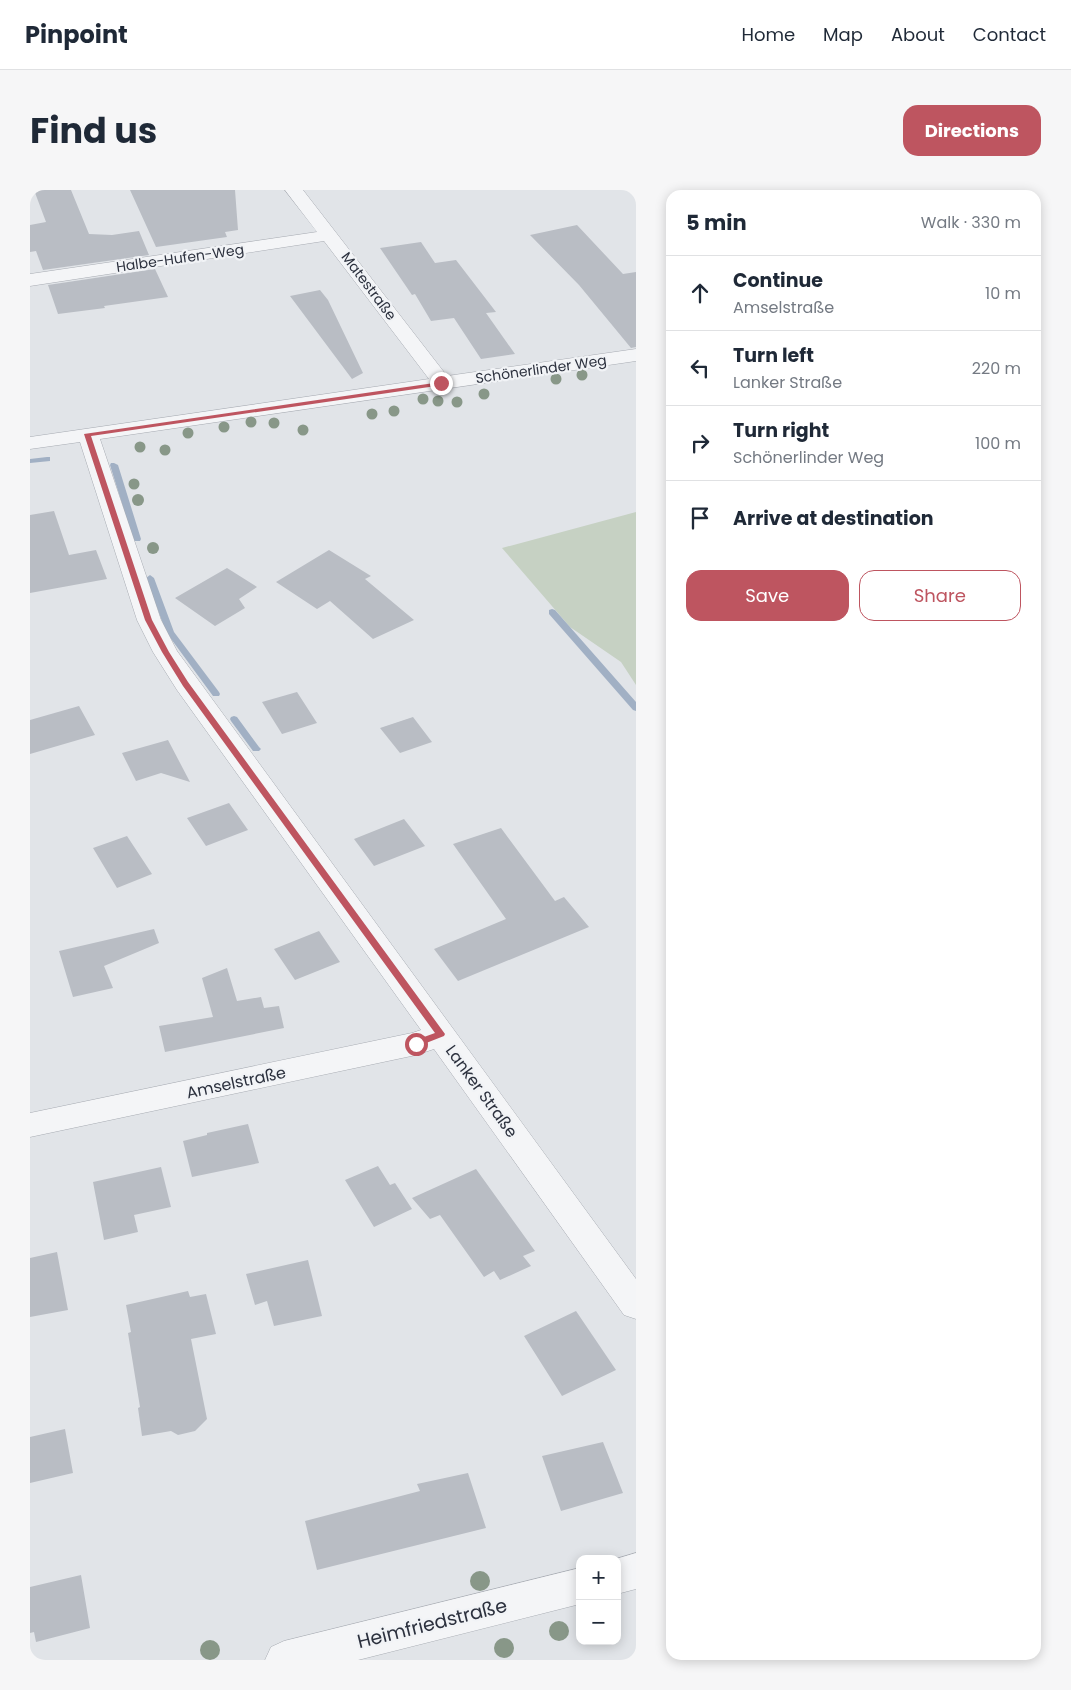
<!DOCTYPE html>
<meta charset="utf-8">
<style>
:root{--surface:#fff;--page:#f6f6f7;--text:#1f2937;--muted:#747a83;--line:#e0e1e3;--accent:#be5560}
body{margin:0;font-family:Poppins,sans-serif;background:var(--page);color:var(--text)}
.controls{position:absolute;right:15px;bottom:15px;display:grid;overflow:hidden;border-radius:10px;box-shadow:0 2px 12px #0003}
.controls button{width:45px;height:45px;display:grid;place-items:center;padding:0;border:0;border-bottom:1px solid var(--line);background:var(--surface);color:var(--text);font:25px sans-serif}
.stop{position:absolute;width:15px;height:15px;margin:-11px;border:4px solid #be5560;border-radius:50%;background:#fff}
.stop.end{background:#be5560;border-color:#fff;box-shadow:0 1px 5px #0008}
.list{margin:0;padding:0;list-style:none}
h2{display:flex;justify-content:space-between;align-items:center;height:65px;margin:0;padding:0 20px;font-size:21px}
h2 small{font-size:16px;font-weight:400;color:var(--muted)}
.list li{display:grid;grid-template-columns:32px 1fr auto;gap:15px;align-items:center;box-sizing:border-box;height:75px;padding:0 20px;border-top:1px solid var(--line)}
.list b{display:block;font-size:19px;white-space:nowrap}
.list p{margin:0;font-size:16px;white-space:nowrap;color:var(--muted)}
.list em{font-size:16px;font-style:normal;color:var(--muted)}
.actions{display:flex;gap:10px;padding:15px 20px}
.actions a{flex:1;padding:11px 0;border:1px solid var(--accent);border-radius:15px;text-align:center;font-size:18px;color:var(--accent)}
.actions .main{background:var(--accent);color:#fff}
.icon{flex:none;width:28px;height:28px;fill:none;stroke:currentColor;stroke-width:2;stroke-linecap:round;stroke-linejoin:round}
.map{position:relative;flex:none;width:606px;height:1470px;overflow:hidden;border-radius:15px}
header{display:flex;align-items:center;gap:30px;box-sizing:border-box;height:70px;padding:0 25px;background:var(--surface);border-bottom:1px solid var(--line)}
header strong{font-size:24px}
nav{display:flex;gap:28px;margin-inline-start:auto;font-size:18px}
.intro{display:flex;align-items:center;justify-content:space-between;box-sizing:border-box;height:120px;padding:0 30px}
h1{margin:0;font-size:35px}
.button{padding:12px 22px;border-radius:15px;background:var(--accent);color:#fff;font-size:18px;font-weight:700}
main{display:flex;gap:30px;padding:0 30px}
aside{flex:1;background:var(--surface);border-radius:15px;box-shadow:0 2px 12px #0003}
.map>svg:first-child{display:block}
.green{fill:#c6d1c3}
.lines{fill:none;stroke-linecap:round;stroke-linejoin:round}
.stream{fill:#a1b0c4;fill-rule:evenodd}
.building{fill:#b9bdc4}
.minor-casing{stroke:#a7abb2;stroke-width:1}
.minor{fill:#f4f5f7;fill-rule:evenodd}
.tree{fill:#889788}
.route{fill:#be5560}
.labels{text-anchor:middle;stroke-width:4.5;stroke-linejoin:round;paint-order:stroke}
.far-street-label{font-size:14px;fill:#2c313e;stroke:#f1f3f6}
.street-label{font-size:16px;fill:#2c313e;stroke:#f1f3f6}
.near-street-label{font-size:19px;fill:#2c313e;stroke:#f1f3f6}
</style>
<header>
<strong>Pinpoint</strong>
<nav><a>Home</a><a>Map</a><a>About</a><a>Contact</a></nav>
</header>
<div class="intro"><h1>Find us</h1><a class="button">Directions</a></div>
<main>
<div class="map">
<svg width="606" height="1470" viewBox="0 0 606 1470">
<rect width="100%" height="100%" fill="#e1e4e8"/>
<path class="green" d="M606,322V495L591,472L540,437L472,358Z"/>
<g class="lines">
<path class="stream" d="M17,267H20V271L0,273V269Z
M81,273H84L88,275L111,349L110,351H104L103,349L80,275Z
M120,385L124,388L144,442L189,502L190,504L189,506H183L136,442L116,388Z
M522,419L525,420L606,512V521L603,520L519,424V420Z
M204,526L207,527L229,557L231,559L229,561H223L201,531L200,529L201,527Z"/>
</g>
<path class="building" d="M4,0H41L59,44L82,45L109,41L119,65L13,80L6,61L0,62V35L16,32Z
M100,0H205L208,40L195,42L197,47L126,57Z
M547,35L593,84L606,82V157L601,158L549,95L500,45Z
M391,52L405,73L426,70L466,122L456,123L485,164L451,169L424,128L401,131L385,104L382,105L350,58Z
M125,79L138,107L74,116L75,118L28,124L18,95Z
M290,100L298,110L333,183L322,189L260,106Z
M24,321L39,365L66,360L77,389L0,403V325Z
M299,360L341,386L335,389L384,430L343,449L300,411L287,419L246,392Z
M197,378L227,397L209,409L215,418L185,436L145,408Z
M267,502L287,533L252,544L232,512Z
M49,516L65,545L0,564V530Z
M383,527L402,552L370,563L350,538Z
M138,550L160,592L131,583L106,591L92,563Z
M199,613L218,640L176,656L157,628Z
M374,629L395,656L344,676L324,649Z
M471,638L525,711L534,707L559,737L428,791L404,759L476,729L423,654Z
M97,646L122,684L87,698L63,658Z
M124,739L129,753L74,776L83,798L43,807L29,761Z
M289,741L310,772L265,790L244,759Z
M197,778L207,811L231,807L234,818L249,816L254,838L135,862L129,836L183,827L172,788Z
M218,934L229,973L162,987L153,951L177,945V943Z
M348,976L360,995L365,993L382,1019L344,1037L315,990Z
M131,977L141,1017L104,1025L108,1042L74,1050L63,992Z
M446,979L505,1061L493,1066L501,1076L470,1090L464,1081L454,1087L410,1025L400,1029L382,1008Z
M27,1062L38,1120L0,1127V1068Z
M278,1070L292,1126L244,1136L237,1111L225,1115L216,1084Z
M158,1101L160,1107L176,1104L186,1144L161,1149L177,1229L165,1241L148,1245L141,1241L112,1246L108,1218L110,1217L98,1143L101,1142L96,1115Z
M546,1121L586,1180L532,1206L494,1146Z
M35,1239L43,1283L0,1293V1247Z
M573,1252L593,1303L531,1321L512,1266Z
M438,1283L456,1338L287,1380L275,1331L390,1301L387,1294Z
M51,1385L60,1438L6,1452L4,1442L0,1443V1397Z"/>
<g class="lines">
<g class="minor-casing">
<path id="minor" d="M255,0H273L417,186L606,159V171L70,249L131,430L147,461L606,1089V1129L594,1125L404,859L386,865L0,947V923L382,843L391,840L147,500L123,462L107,430L50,252L0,259V247L399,189L294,51L0,96V84L287,42Z
M606,1363V1399L587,1404L586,1369Z
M550,1378V1414L328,1470H235L241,1457L254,1451Z"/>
</g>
<use href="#minor" class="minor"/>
</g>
<g class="tree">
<circle cx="552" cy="185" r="5.5"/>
<circle cx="526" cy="189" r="5.5"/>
<circle cx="454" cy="204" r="5.5"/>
<circle cx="393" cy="209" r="5.5"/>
<circle cx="408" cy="211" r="5.5"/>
<circle cx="427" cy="212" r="5.5"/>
<circle cx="364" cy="221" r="5.5"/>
<circle cx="342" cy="224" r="5.5"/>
<circle cx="221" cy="232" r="5.5"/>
<circle cx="244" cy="233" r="5.5"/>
<circle cx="194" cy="237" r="5.5"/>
<circle cx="273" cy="240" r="5.5"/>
<circle cx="158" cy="243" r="5.5"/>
<circle cx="110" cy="257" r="5.5"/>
<circle cx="135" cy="260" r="5.5"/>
<circle cx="104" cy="294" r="5.5"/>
<circle cx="108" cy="310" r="6"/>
<circle cx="123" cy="358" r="6"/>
<circle cx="450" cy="1391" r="10"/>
<circle cx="529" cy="1441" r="10"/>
<circle cx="474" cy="1458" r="10"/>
<circle cx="180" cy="1460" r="10"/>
</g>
<path class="route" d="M411,192L413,195L61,246L122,430L139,462L158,492L415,844L414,846L386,857L382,854L383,851L405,843L153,496L132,462L115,430L54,244Z"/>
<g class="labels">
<g class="far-street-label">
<text transform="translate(150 68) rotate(-8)" y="5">Halbe-Hufen-Weg</text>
<text transform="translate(339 96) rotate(53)" y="5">Matestraße</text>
<text transform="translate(511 179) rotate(-8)" y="5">Schönerlinder Weg</text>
</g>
<g class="street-label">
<text transform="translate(206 892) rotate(-12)" y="6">Amselstraße</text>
<text transform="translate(452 901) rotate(54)" y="6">Lanker Straße</text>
</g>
<g class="near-street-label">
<text transform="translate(402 1433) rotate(-14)" y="7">Heimfriedstraße</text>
</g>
</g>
</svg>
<div class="controls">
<button>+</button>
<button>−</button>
</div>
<div class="stop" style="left:386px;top:854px"></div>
<div class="stop end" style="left:411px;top:193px"></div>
</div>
<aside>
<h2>5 min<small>Walk · 330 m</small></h2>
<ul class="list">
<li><svg class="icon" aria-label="ahead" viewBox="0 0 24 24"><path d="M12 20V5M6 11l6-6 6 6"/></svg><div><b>Continue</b><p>Amselstraße</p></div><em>10 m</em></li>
<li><svg class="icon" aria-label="left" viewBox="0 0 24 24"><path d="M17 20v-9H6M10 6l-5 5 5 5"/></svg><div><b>Turn left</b><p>Lanker Straße</p></div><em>220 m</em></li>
<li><svg class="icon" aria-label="right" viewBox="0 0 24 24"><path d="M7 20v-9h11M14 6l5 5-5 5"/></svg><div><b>Turn right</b><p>Schönerlinder Weg</p></div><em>100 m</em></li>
<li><svg class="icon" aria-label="arrive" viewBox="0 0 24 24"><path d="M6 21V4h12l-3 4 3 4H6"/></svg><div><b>Arrive at destination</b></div></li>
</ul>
<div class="actions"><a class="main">Save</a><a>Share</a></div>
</aside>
</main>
